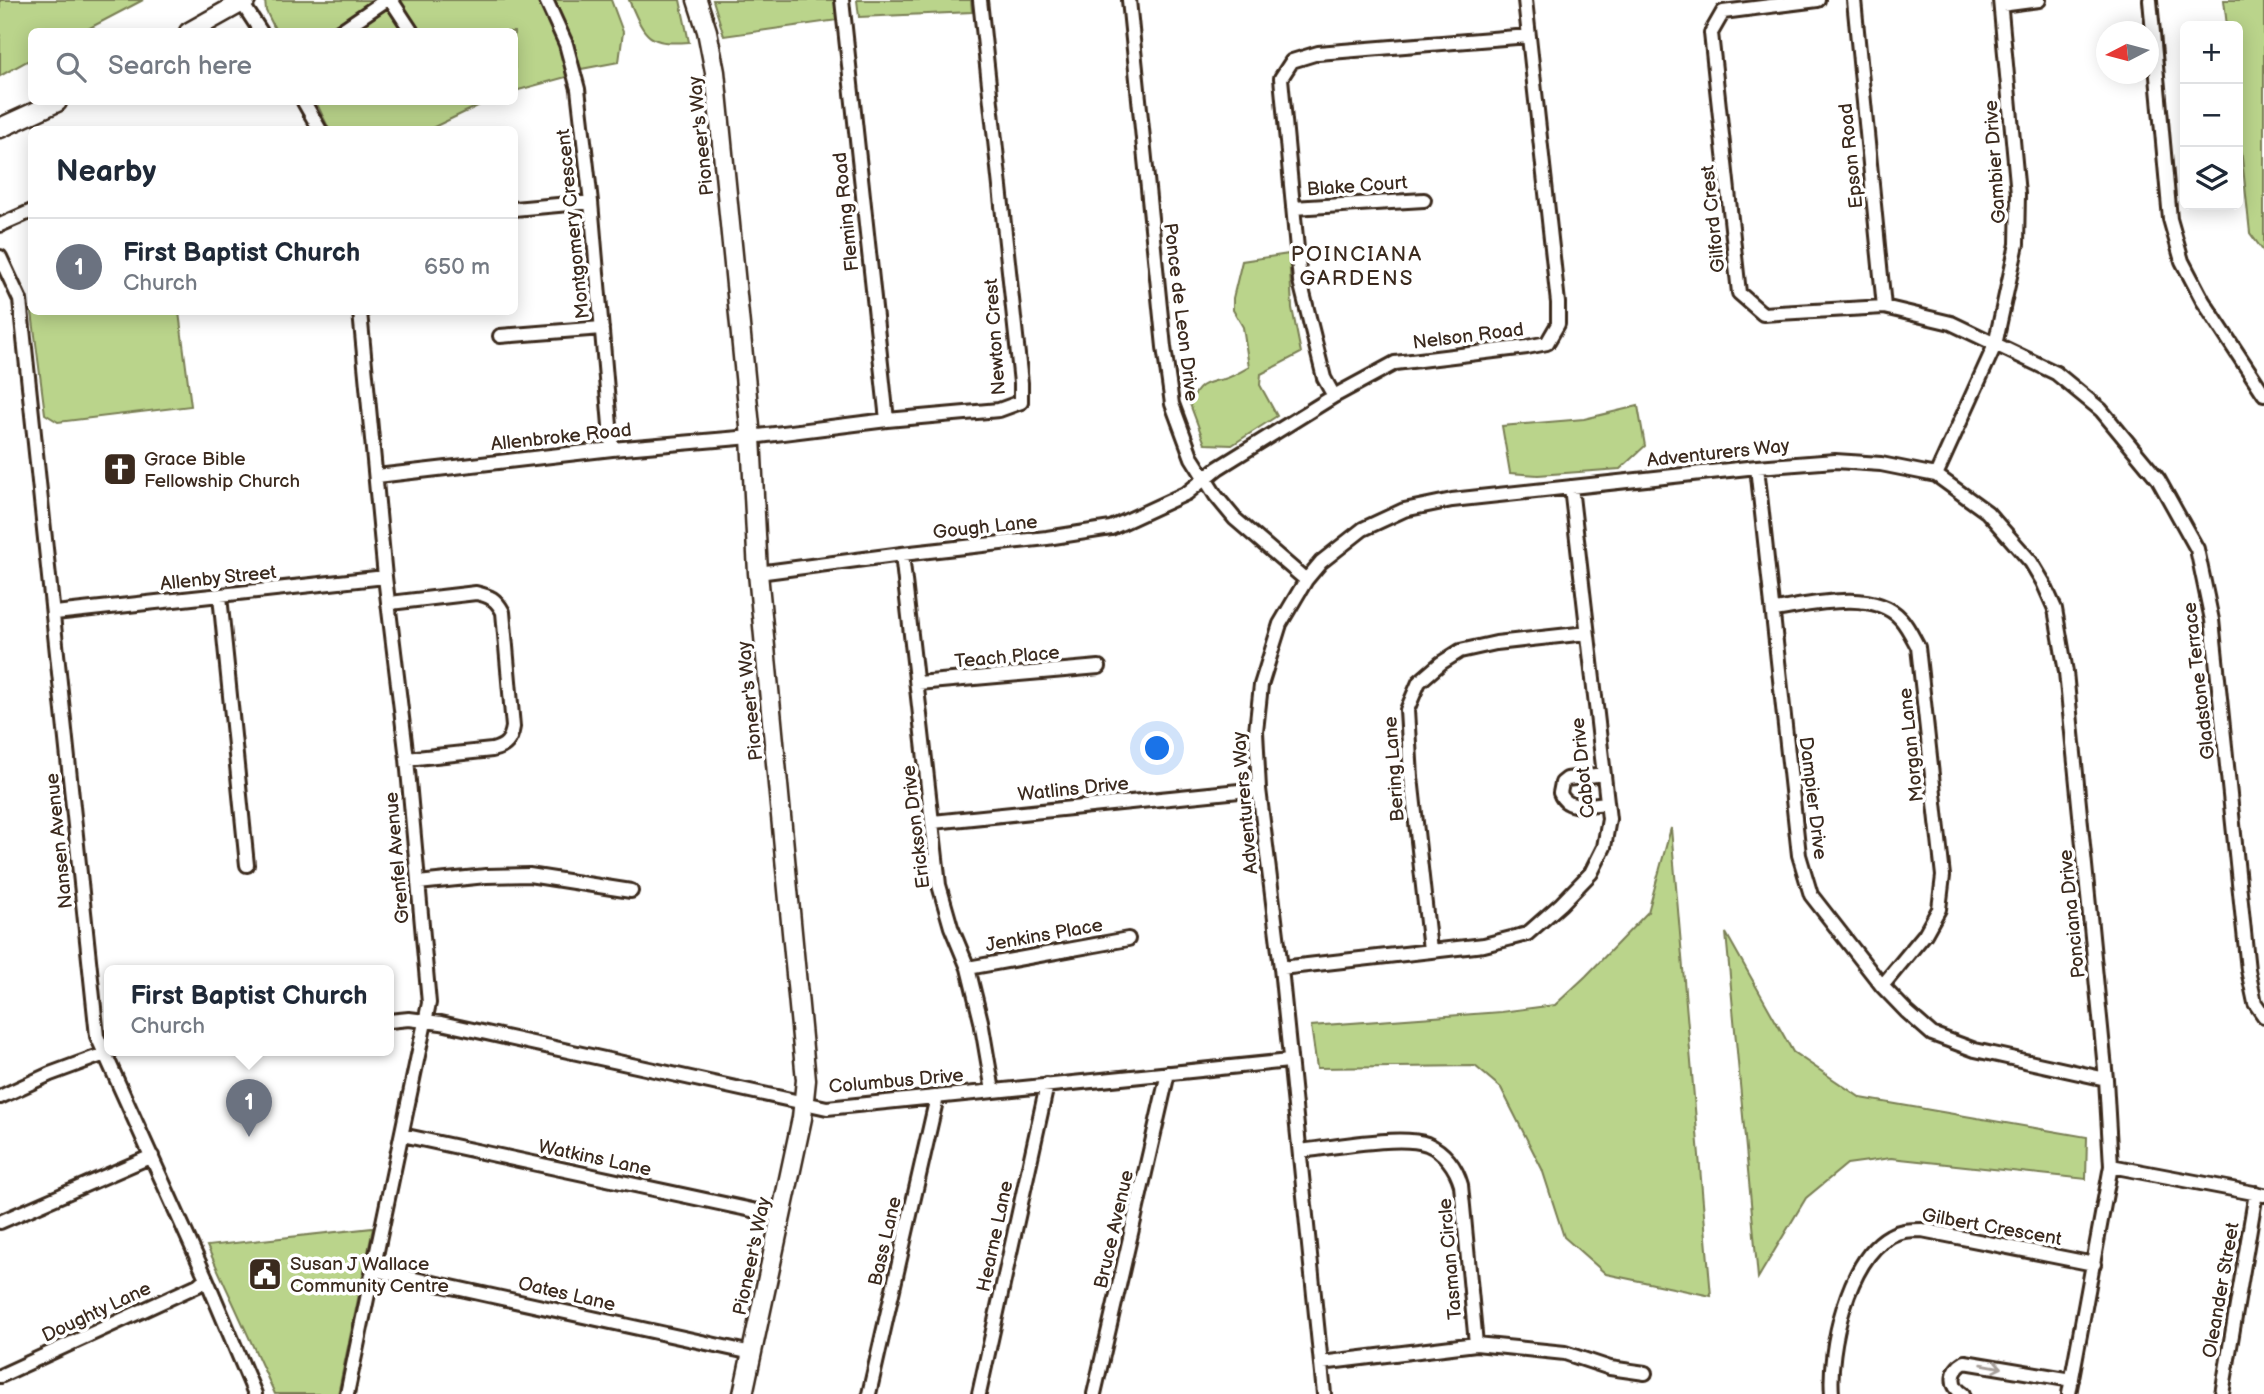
<!DOCTYPE html>
<meta charset="utf-8">
<style>
:root{--surface:#fff;--page:#f2f2f3;--text:#1f2937;--muted:#747a83;--line:#e0e1e3;--accent:#0f766e}
body{margin:0;font-family:"Balsamiq Sans",sans-serif;background:var(--page);color:var(--text)}
.controls{position:absolute;right:21px;top:21px;display:grid;overflow:hidden;border-radius:10px;box-shadow:0 4px 18px #0003}
.controls button{width:63px;height:63px;display:grid;place-items:center;padding:0;border:0;border-bottom:2px solid var(--line);background:var(--surface);color:var(--text);font:35px sans-serif}
.compass{position:absolute;left:2096px;top:21px;width:63px;height:63px;border-radius:50%;background:var(--surface);box-shadow:0 4px 18px #0003;rotate:264deg}
.you{position:absolute;left:1158px;top:749px;width:24px;height:24px;margin:-18px;border:5px solid #fff;border-radius:50%;background:#1a73e8;box-shadow:0 0 0 10px #1a73e833}
.badge{display:grid;place-items:center;width:46px;height:46px;border-radius:50%;background:var(--accent);color:#fff;font-size:23px;font-weight:700}
.pin{position:absolute;translate:-50% -58px;filter:drop-shadow(0 2px 4px #0008)}
.pin::after{content:'';position:absolute;top:37px;width:24px;height:21px;background:inherit;clip-path:polygon(0 0,100% 0,50% 100%)}
.popup{position:absolute;left:104px;top:965px;width:290px;height:91px;box-sizing:border-box;display:grid;place-content:center;border-radius:10px;background:var(--surface);filter:drop-shadow(0 2px 5px #0005);font-size:23px;white-space:nowrap;color:var(--muted)}
.popup b{font-size:26px;color:var(--text)}
.popup::after{content:'';position:absolute;left:50%;top:100%;margin-left:-14px;border:14px solid transparent;border-top-color:var(--surface)}
.list{margin:0;padding:0;list-style:none}
h2{display:flex;justify-content:space-between;align-items:center;height:91px;margin:0;padding:0 28px;font-size:30px}
h2 small{font-size:23px;font-weight:400;color:var(--muted)}
.list li{display:grid;grid-template-columns:46px 1fr auto;gap:21px;align-items:center;box-sizing:border-box;height:98px;padding:0 28px;border-top:2px solid var(--line)}
.list b{display:block;font-size:26px;white-space:nowrap}
.list p{margin:0;font-size:23px;white-space:nowrap;color:var(--muted)}
.list em{font-size:23px;font-style:normal;color:var(--muted)}
.icon{flex:none;width:38px;height:38px;fill:none;stroke:currentColor;stroke-width:2;stroke-linecap:round;stroke-linejoin:round}
.map{position:relative;flex:none;width:2264px;height:1394px;overflow:hidden}
.search{position:absolute;background:var(--surface);box-shadow:0 4px 18px #0003;left:28px;top:28px;width:490px;height:77px;display:flex;align-items:center;gap:18px;box-sizing:border-box;padding:0 24px;border-radius:10px;color:var(--muted);font-size:26px}
.panel{position:absolute;background:var(--surface);box-shadow:0 4px 18px #0003;left:28px;top:126px;width:490px;height:189px;border-radius:10px}
.map>svg:first-child{display:block}
.green{fill:#bad48b;stroke:#7a7f54;stroke-width:2}
.lines{fill:none;stroke-linecap:round;stroke-linejoin:round}
.street-casing{stroke:#3b2a1e;stroke-width:18}
.secondary-casing{stroke:#3b2a1e;stroke-width:23}
.street{stroke:#fff;stroke-width:12}
.secondary{stroke:#fff;stroke-width:18}
.oneway{stroke:#a79f9a}
.labels{text-anchor:middle;stroke-width:7;stroke-linejoin:round;paint-order:stroke}
.street-label{font-size:19px;fill:#3b2a1e;stroke:#fff}
.poi-label{font-size:19px;fill:#3b2a1e;stroke:#fff;text-anchor:start}
.neighbourhood-label{font-size:21px;letter-spacing:2px;fill:#3b2a1e;stroke:#fff}
</style>
<div class="map">
<svg width="2264" height="1394" viewBox="0 0 2264 1394">
<rect width="100%" height="100%" fill="#fff"/>
<filter id="ink" filterUnits="userSpaceOnUse"><feTurbulence type="fractalNoise" baseFrequency=".0143" numOctaves="2"/><feDisplacementMap in="SourceGraphic" scale="14" xChannelSelector="R" yChannelSelector="G"/><feConvolveMatrix kernelMatrix="1 2 1 2 8 2 1 2 1" color-interpolation-filters="sRGB"/></filter>
<g filter="url(#ink)">
<path class="green" d="M0,0H143L84,31L32,32L31,59L0,76Z
M265,0H375L330,32L276,31L266,11Z
M402,0H538L560,39L566,77L515,91L514,32L415,31L400,5Z
M554,0H611L623,32L619,62L581,69Z
M629,0H680L689,42C647,45 645,37 629,0Z
M713,0H836L838,20L724,36Z
M857,0H971L972,12L859,17Z
M2224,0H2264V252L2250,233L2238,120V26H2227Z
M382,8L391,9L404,32H346Z
M316,102H486L430,129H329Z
M1289,254L1292,308L1301,353L1261,374L1260,385L1277,416L1232,445L1205,444L1190,404C1198,384 1205,383 1224,379C1232,377 1242,371 1249,367L1243,327L1233,310V298L1242,261Z
M32,312H179L191,406L58,422L45,414Z
M1638,406L1645,446L1620,469L1538,475L1510,473L1502,426L1584,419Z
M1671,828L1711,1296L1606,1274L1564,1237L1542,1169L1501,1088L1475,1066L1317,1068L1311,1026L1501,1012L1555,1005L1586,976L1648,912Z
M1726,933L1793,1052L1861,1098L2087,1137L2086,1179L1891,1158L1847,1164L1806,1198L1758,1278Z
M373,1228L338,1394H275L207,1246Z"/>
<g class="lines">
<g class="street-casing">
<path id="street" d="M391,0L412,32
M546,0L566,44L578,89L591,202L612,449
M842,0L887,420
M1129,0L1164,347L1172,404L1192,458L1216,496L1235,519L1306,580
M1818,0L1723,12L1711,33L1739,293L1763,314L1884,307L1951,323L2056,373L2101,410L2158,479L2197,549L2212,620L2248,970L2255,1003L2264,1016
M1854,0L1884,307
M2150,0L2170,219L2182,261L2203,301L2264,394
M242,3L261,32
M2001,5L2039,0
M339,32L386,0
M304,102L320,130
M1293,208L1424,200
M514,209L591,202
M0,225L32,211
M0,257L20,300L97,1036L206,1278L255,1394
M500,336L602,328
M1334,396L1324,378L1300,281L1281,78L1292,61L1318,53L1529,36
M1757,467L1799,855L1811,895L1882,986L1907,1012L1932,1034L1975,1050L2106,1079
M1936,475L1995,345L2017,244L2018,194L2000,0
M377,476L612,449L751,437L887,420L999,410L1021,402V383L980,0
M902,554L939,885L951,927L968,968L981,1021L993,1091
M758,573L902,554L1047,538L1111,528L1187,493L1218,468L1334,396L1395,363L1527,347L1547,343L1558,324V303L1525,0
M220,596L247,865
M390,603L476,593C490,596 496,599 503,612L513,727C511,740 506,747 492,750L407,759
M1774,610C1809,605 1874,588 1901,619C1908,627 1913,638 1918,647L1943,876L1939,909L1925,934L1882,986
M55,613L385,577
M918,683L1099,667
M1603,774L1567,779L1562,783L1560,793C1567,812 1590,804 1607,803
M933,822L1259,789
M418,883L486,876L529,875L631,891
M1430,950L1411,777L1407,710L1419,682L1441,663L1460,651L1496,643L1587,633
M968,968L1128,939
M1281,968L1484,945L1527,934L1561,904L1591,873L1604,847L1609,819L1571,487
M389,1021L409,1019L441,1023L827,1108L1289,1061
M0,1097L50,1074L110,1052
M402,1135L780,1216
M1300,1151C1329,1148 1401,1134 1427,1144C1444,1151 1456,1167 1461,1185L1476,1344
M2111,1166L2264,1195
M0,1222L152,1156
M374,1270L752,1353
M1321,1363L1476,1344L1565,1353L1610,1368L1645,1373
M0,1376L198,1285L206,1278
M347,1394L429,1003L407,759L385,577L360,312
M869,1394L937,1097
M979,1394L1047,1085
M1094,1394L1168,1073
M1324,1394L1281,968L1259,789L1256,731L1261,685L1280,624L1306,580L1321,562L1363,529L1404,510L1452,500L1757,467L1835,461L1881,464L1936,475L1987,512L2031,562L2043,582L2055,609L2066,672L2106,1079L2111,1166L2069,1394
M1832,1394C1828,1350 1848,1259 1890,1236C1900,1230 1911,1230 1922,1230L2094,1264
M1963,1394C1949,1385 1951,1370 1965,1362L2072,1380
M2222,1394L2256,1193"/>
</g>
<g class="secondary-casing">
<path id="secondary" d="M697,0L707,31L715,72L751,437L758,573L806,1080L802,1118L743,1394
M189,32L246,0
M0,128L57,102"/>
</g>
<use href="#street" class="street"/>
<use href="#secondary" class="secondary"/>
</g>
<defs><path id="oneway-shaft" d="M-6 0H5M1.5-3L5.5 0L1.5 3" fill="none" stroke-width="1.6" stroke-linecap="round" stroke-linejoin="round" transform="scale(1.75)"/></defs>
<use class="oneway" href="#oneway-shaft" transform="translate(1992 1366) rotate(10)"/>
</g>
<defs>
<g id="church-square" transform="scale(1.75)"><rect x="-9" y="-9" width="18" height="18" rx="4" fill="#3b2a1e" stroke="#fff"/><path d="M-1.2-6h2.4v3.5h3.3v2.4h-3.3V6h-2.4V-.1h-3.3v-2.4h3.3Z" fill="#fff"/></g>
<g id="civic-square" transform="scale(1.75)"><rect x="-9" y="-9" width="18" height="18" rx="4" fill="#3b2a1e" stroke="#fff"/><path d="M-.6-6.5H3V-4.5H.6V-3L4-1V1h2V6H-6V1h2V-1L-.6-3ZM-1.2 2.5V6h2.4V2.5Z" fill="#fff"/></g>
</defs>
<g fill-rule="evenodd">
<use href="#church-square" x="120" y="469"/>
<use href="#civic-square" x="265" y="1274"/>
</g>
<g class="labels">
<g class="street-label">
<text transform="translate(700 136) rotate(-96)" y="7">Pioneer's Way</text>
<text transform="translate(1850 156) rotate(-96)" y="7">Epson Road</text>
<text transform="translate(1994 162) rotate(-94)" y="7">Gambier Drive</text>
<text transform="translate(1357 185) rotate(-4)" y="7">Blake Court</text>
<text transform="translate(845 212) rotate(-96)" y="7">Fleming Road</text>
<text transform="translate(1712 219) rotate(-96)" y="7">Gilford Crest</text>
<text transform="translate(572 224) rotate(-96)" y="7">Montgomery Crescent</text>
<text transform="translate(1182 312) rotate(83)" y="7">Ponce de Leon Drive</text>
<text transform="translate(1468 335) rotate(-7)" y="7">Nelson Road</text>
<text transform="translate(994 337) rotate(-94)" y="7">Newton Crest</text>
<text transform="translate(561 436) rotate(-6)" y="7">Allenbroke Road</text>
<text transform="translate(1718 452) rotate(-6)" y="7">Adventurers Way</text>
<text transform="translate(985 526) rotate(-6)" y="7">Gough Lane</text>
<text transform="translate(218 577) rotate(-6)" y="7">Allenby Street</text>
<text transform="translate(1007 656) rotate(-5)" y="7">Teach Place</text>
<text transform="translate(2198 681) rotate(-97)" y="7">Gladstone Terrace</text>
<text transform="translate(749 701) rotate(-96)" y="7">Pioneer's Way</text>
<text transform="translate(1910 745) rotate(-96)" y="7">Morgan Lane</text>
<text transform="translate(1582 768) rotate(-96)" y="7">Cabot Drive</text>
<text transform="translate(1393 769) rotate(-94)" y="7">Bering Lane</text>
<text transform="translate(1073 788) rotate(-6)" y="7">Watlins Drive</text>
<text transform="translate(1814 798) rotate(83)" y="7">Dampier Drive</text>
<text transform="translate(1244 803) rotate(-95)" y="7">Adventurers Way</text>
<text transform="translate(915 827) rotate(-97)" y="7">Erickson Drive</text>
<text transform="translate(58 841) rotate(-96)" y="7">Nansen Avenue</text>
<text transform="translate(396 858) rotate(-95)" y="7">Grenfel Avenue</text>
<text transform="translate(2071 914) rotate(-96)" y="7">Ponciana Drive</text>
<text transform="translate(1044 934) rotate(-10)" y="7">Jenkins Place</text>
<text transform="translate(896 1080) rotate(-5)" y="7">Columbus Drive</text>
<text transform="translate(595 1157) rotate(12)" y="7">Watkins Lane</text>
<text transform="translate(1992 1226) rotate(10)" y="7">Gilbert Crescent</text>
<text transform="translate(1113 1229) rotate(-77)" y="7">Bruce Avenue</text>
<text transform="translate(994 1236) rotate(-78)" y="7">Hearne Lane</text>
<text transform="translate(884 1241) rotate(-77)" y="7">Bass Lane</text>
<text transform="translate(751 1256) rotate(-78)" y="7">Pioneer's Way</text>
<text transform="translate(1449 1259) rotate(-95)" y="7">Tasman Circle</text>
<text transform="translate(2220 1290) rotate(-80)" y="7">Oleander Street</text>
<text transform="translate(567 1293) rotate(13)" y="7">Oates Lane</text>
<text transform="translate(96 1311) rotate(-25)" y="7">Doughty Lane</text>
</g>
<g class="poi-label">
<text x="144" y="465">Grace Bible<tspan x="144" dy="22">Fellowship Church</tspan></text>
<text x="290" y="1270">Susan J Wallace<tspan x="290" dy="22">Community Centre</tspan></text>
</g>
<g class="neighbourhood-label">
<text x="1357" y="261">POINCIANA<tspan x="1357" dy="24">GARDENS</tspan></text>
</g>
</g>
</svg>
<div class="controls">
<button>+</button>
<button>−</button>
<button><svg class="icon" aria-label="layers" viewBox="0 0 24 24"><path d="M12 4l9 5-9 5-9-5zM3 14l9 5 9-5"/></svg></button>
</div>
<svg class="compass" viewBox="-18 -18 36 36"><path d="M0-13l5 13h-10z" fill="#e53935"/><path d="M0 13l5-13h-10z" fill="#747a83"/></svg>
<div class="you"></div>
<div class="pin badge" style="left:249px;top:1137px;background:#6b7280">1</div>
<div class="popup"><b>First Baptist Church</b>Church</div>
<div class="search"><svg class="icon" aria-label="search" viewBox="0 0 24 24"><circle cx="10" cy="10" r="6"/><path d="M15 15l6 6"/></svg>Search here</div>
<section class="panel">
<h2>Nearby<small></small></h2>
<ul class="list">
<li><span class="badge" style="background:#6b7280">1</span><div><b>First Baptist Church</b><p>Church</p></div><em>650 m</em></li>
</ul>
</section>
</div>
